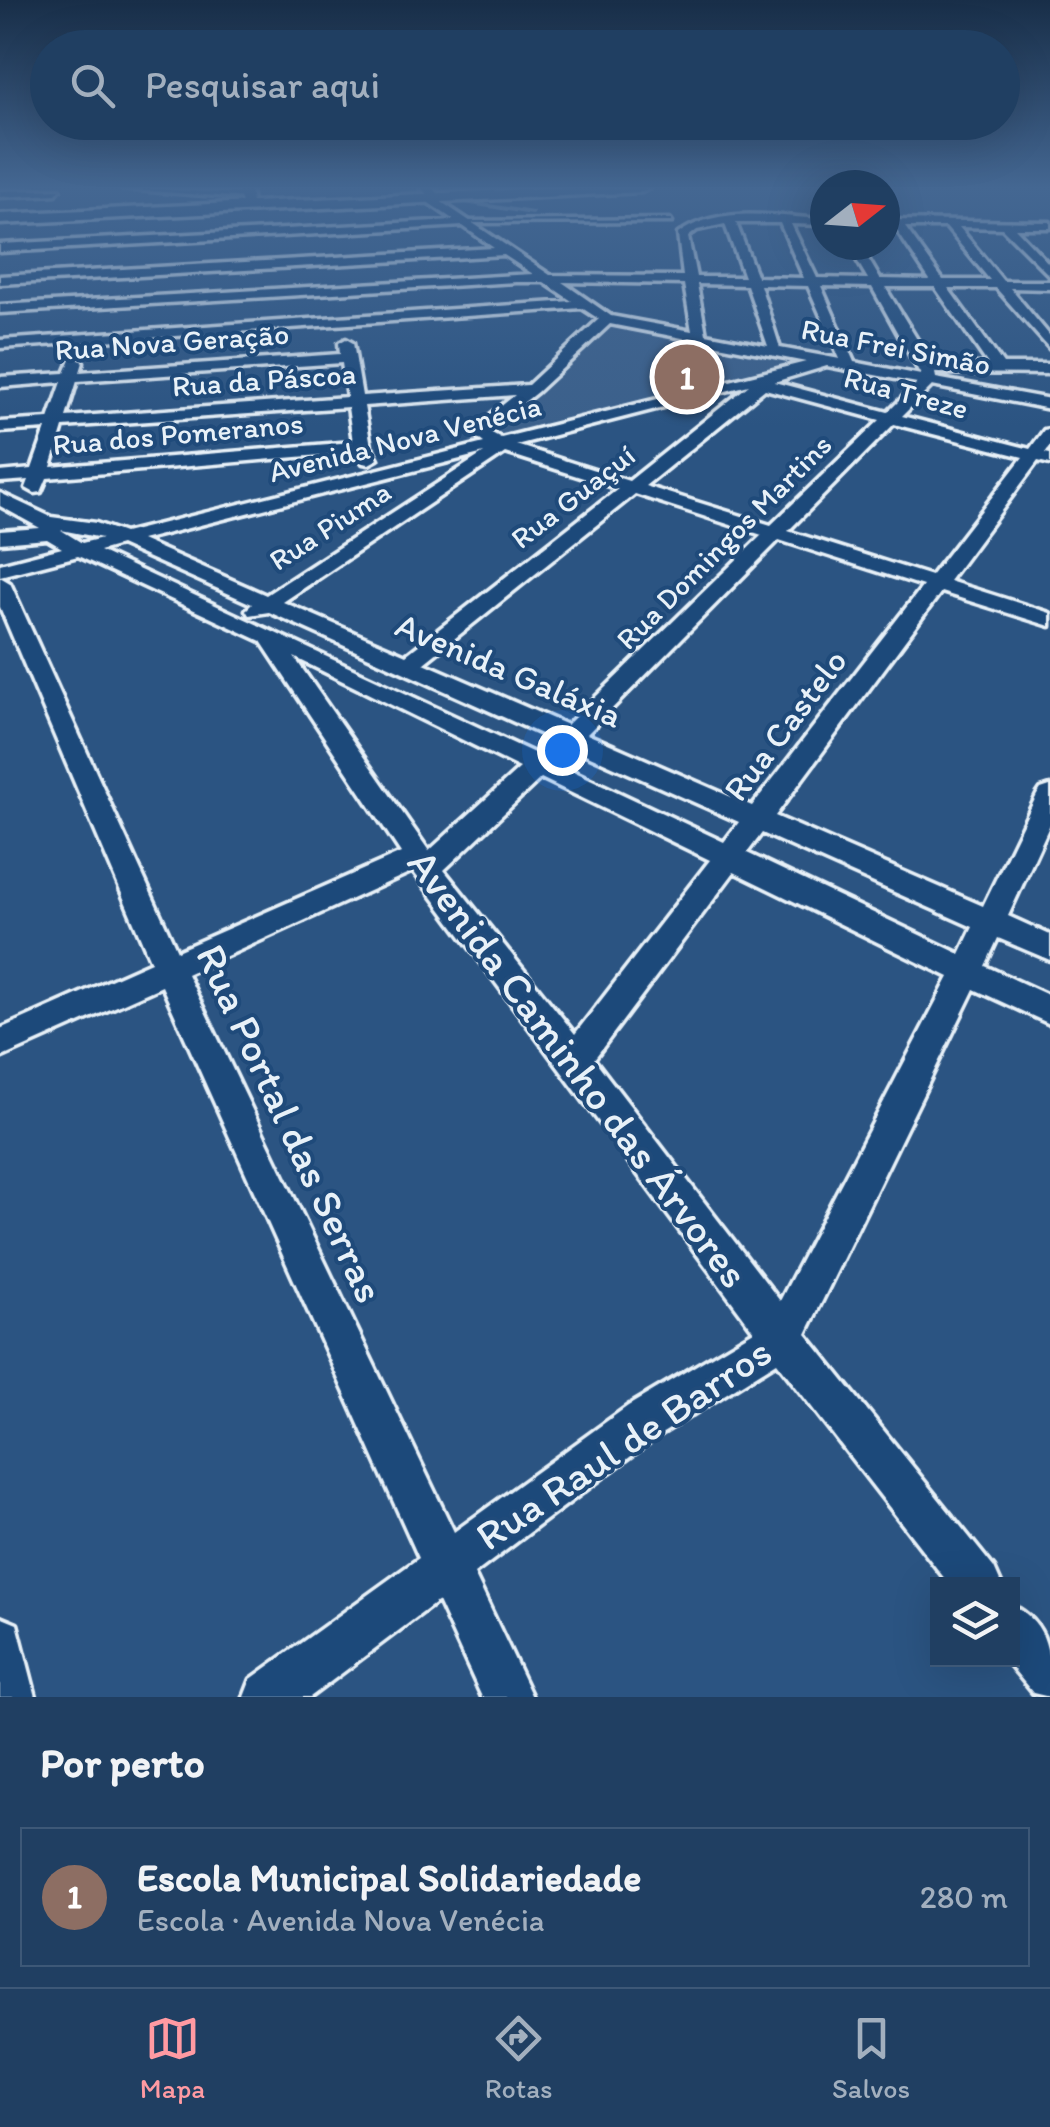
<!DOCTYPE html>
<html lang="pt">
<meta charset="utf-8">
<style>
:root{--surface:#203f62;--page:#2d4a6b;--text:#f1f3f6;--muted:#a2afbe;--line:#3d5877;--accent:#ff9aa2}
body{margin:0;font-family:Itim,sans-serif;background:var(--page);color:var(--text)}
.controls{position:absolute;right:30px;bottom:30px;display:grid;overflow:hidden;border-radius:0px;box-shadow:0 10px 40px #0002}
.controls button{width:90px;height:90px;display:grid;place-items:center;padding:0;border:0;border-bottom:2px solid var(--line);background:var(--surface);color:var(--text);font:50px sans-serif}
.compass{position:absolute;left:810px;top:170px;width:90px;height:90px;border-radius:50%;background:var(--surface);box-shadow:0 10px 40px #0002;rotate:73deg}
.you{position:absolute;left:562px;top:750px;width:35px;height:35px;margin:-25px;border:8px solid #fff;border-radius:50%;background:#1a73e8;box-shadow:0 0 0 15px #1a73e833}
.badge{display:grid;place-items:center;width:65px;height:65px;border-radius:50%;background:var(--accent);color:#fff;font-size:32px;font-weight:700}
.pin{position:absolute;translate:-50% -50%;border:5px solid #fff;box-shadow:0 2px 10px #0006}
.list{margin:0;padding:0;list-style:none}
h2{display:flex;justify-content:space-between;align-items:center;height:130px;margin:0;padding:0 40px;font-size:42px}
h2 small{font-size:32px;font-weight:400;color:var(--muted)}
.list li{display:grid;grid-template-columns:65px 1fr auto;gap:30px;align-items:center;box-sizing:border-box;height:140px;margin:0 20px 20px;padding:0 20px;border:2px solid var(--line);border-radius:0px}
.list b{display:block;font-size:38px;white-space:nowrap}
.list p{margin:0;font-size:32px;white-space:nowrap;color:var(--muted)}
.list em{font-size:32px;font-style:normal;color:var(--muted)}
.icon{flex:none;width:55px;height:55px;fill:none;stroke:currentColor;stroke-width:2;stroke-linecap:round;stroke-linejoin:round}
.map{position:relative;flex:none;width:1050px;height:1697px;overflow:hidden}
.search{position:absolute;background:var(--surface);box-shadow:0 10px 40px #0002;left:30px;right:30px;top:30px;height:110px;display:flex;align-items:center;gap:25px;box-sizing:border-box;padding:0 35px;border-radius:55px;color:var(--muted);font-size:38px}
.sheet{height:290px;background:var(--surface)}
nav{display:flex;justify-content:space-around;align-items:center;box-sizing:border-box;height:140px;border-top:2px solid var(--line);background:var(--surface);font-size:28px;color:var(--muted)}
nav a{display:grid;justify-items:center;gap:5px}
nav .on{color:var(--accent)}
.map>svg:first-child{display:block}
.built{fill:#3a608b}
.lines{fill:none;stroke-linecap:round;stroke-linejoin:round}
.stream{stroke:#a0b6cb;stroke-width:4}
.lane-casing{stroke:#e8f1f8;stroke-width:7}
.street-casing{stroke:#e8f1f8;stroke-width:7}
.secondary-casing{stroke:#e8f1f8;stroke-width:7}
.lane{fill:#1f4a7a;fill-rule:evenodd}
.street{fill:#1f4a7a;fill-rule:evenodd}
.secondary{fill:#1f4a7a;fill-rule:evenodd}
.labels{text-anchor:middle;stroke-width:8;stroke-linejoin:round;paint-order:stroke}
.far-street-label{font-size:30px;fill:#e8f1f8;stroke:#1f4a7a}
.street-label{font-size:35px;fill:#e8f1f8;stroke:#1f4a7a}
.near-street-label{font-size:42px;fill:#e8f1f8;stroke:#1f4a7a}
</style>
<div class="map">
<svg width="1050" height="1697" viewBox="0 0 1050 1697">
<rect width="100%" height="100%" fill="#2b5482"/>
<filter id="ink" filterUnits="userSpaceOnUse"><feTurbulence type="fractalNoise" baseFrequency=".01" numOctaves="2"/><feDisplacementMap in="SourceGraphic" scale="20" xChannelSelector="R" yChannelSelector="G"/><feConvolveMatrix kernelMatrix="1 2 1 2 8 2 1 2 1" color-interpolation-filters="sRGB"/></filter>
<g filter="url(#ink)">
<path class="built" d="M610,316L821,356L468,443Z"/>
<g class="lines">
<path class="stream" d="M453,200L532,213"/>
<g class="lane-casing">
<path id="lane" d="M141,188L247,194L250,196L247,198L122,189Z
M670,219L672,222L462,223L465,221Z"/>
</g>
<g class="street-casing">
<path id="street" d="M236,188L250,190L253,209H245Z
M421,188H433L440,195L437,199L550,275L683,276L678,234C717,204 779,217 825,219V225L791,224L817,278L868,279L848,245H860L880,279L930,280L894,226H885V220L1050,222V228H1015L1050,265V276L1002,228L959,227L1003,281H1050V289L1010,288L1050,336V349L996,288H948L1003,364H1050V374L935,373L936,378L1050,399V409L932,386L902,416L1030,449L1044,430L1050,429V446L1045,453L1050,454V464L1038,461L949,581L1050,613V626L941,592L775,816L983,906L1037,795L1041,789L1050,786V824L1008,916L1050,935V960L998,938L985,966L1050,996V1024L974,989L806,1334L994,1568L1001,1584H949L777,1362L658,1436L474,1574L532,1697H482L438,1601L310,1697H244L251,1679L419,1558L162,986L0,1058V1029L151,962L0,607V577L10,583L177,951L401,853L261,641L78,556L0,576V564L62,548L47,539L0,543V531L40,528L0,506V493L51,517L96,523L124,533L484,443L469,432L515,395L364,406L371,446L378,459L369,464L363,463L356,452L47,478L41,492L35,493L26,488L29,480L0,482V472L32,469L46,429L0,432V422L49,419L62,382L0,387V377L65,373L71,359L76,358L83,362L80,372L340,354L339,343L346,339L353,343L362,396L528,385L599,319L582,308L0,348V340L572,301L544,282H516L0,313V305L533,274L504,255L0,284V276L494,248L463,226L0,252V244L454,220L426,201L428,195ZM736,223H780L804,278L757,277ZM725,224L744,277H696L688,237L697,230ZM905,227H946L990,280H943ZM562,282L684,284L692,331L611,316ZM697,284L747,285L768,346L706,334ZM760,285L808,286L840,359L780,348ZM821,286L872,287L921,375L854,362ZM885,287H935L988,364H932ZM610,324L806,362L501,438L488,431L537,392ZM342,363L347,397L66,417L77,381ZM827,366L917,383L888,412L774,382ZM749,385L629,481L516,445ZM765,389L880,420L771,525L645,486ZM348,407L353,442L51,467L63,427ZM894,424L1023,457L931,576L788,531ZM484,453L266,595L141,540ZM505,453L618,489L406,655L283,602ZM635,494L762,535L567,725L424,663ZM61,530L102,538L82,543ZM779,540L923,586L752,806L587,734ZM120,545L252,604L246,610L249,615L269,612L552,739L536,754L99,551ZM294,657L520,768L429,851ZM572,748L739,822L724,842L556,763ZM541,778L710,860L575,1034L444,870ZM762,833L973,927L960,954L747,853ZM413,871L754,1331L628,1406L454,1532L187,974ZM734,872L949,977L780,1301L594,1059Z
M60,189L56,194L0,197V191Z
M1012,1605C1050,1624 1050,1655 1050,1697L1033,1693L1006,1660H1012Z
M0,1617L17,1624L36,1697H0Z"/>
</g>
<g class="secondary-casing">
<path id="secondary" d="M546,188H649L642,192L0,224V214Z"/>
</g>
<use href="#lane" class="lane"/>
<use href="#street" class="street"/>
<use href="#secondary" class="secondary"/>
</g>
</g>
<linearGradient id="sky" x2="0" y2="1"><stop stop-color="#182e48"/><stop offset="0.44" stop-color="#446792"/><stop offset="1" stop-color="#446792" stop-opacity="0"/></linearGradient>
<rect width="1050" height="426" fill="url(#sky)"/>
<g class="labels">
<g class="far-street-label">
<text transform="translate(172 342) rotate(-4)" y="10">Rua Nova Geração</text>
<text transform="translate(896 347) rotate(11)" y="10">Rua Frei Simão</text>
<text transform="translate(264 380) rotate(-4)" y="10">Rua da Páscoa</text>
<text transform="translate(906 393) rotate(15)" y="10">Rua Treze</text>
<text transform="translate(178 434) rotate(-5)" y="10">Rua dos Pomeranos</text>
<text transform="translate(405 439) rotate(-14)" y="10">Avenida Nova Venécia</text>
<text transform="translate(573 497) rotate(-38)" y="10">Rua Guaçuí</text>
<text transform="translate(330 526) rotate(-33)" y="10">Rua Piuma</text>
<text transform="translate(724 542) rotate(-45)" y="10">Rua Domingos Martins</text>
</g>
<g class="street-label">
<text transform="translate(509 670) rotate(23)" y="12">Avenida Galáxia</text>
<text transform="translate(785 725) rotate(-53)" y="12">Rua Castelo</text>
</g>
<g class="near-street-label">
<text transform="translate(579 1068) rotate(53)" y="15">Avenida Caminho das Árvores</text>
<text transform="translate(291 1123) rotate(65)" y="15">Rua Portal das Serras</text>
<text transform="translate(623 1443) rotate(-34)" y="15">Rua Raul de Barros</text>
</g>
</g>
</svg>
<div class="controls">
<button><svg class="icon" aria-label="layers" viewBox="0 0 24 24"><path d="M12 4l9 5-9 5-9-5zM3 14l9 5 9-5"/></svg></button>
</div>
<svg class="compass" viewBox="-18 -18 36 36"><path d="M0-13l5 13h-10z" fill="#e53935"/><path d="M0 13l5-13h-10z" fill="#a2afbe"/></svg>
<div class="you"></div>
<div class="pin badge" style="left:687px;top:377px;background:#8d6e63">1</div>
<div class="search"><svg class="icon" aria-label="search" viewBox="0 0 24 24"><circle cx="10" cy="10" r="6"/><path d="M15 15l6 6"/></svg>Pesquisar aqui</div>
</div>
<section class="sheet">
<h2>Por perto<small></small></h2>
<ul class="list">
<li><span class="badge" style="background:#8d6e63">1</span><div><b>Escola Municipal Solidariedade</b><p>Escola · Avenida Nova Venécia</p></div><em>280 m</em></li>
</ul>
</section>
<nav>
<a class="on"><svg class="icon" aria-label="map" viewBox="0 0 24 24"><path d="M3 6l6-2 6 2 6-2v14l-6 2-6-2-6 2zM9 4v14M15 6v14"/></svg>Mapa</a>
<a><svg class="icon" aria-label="directions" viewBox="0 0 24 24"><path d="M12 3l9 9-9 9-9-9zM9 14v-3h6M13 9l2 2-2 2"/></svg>Rotas</a>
<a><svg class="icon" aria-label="saved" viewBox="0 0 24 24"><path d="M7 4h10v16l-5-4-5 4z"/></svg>Salvos</a>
</nav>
